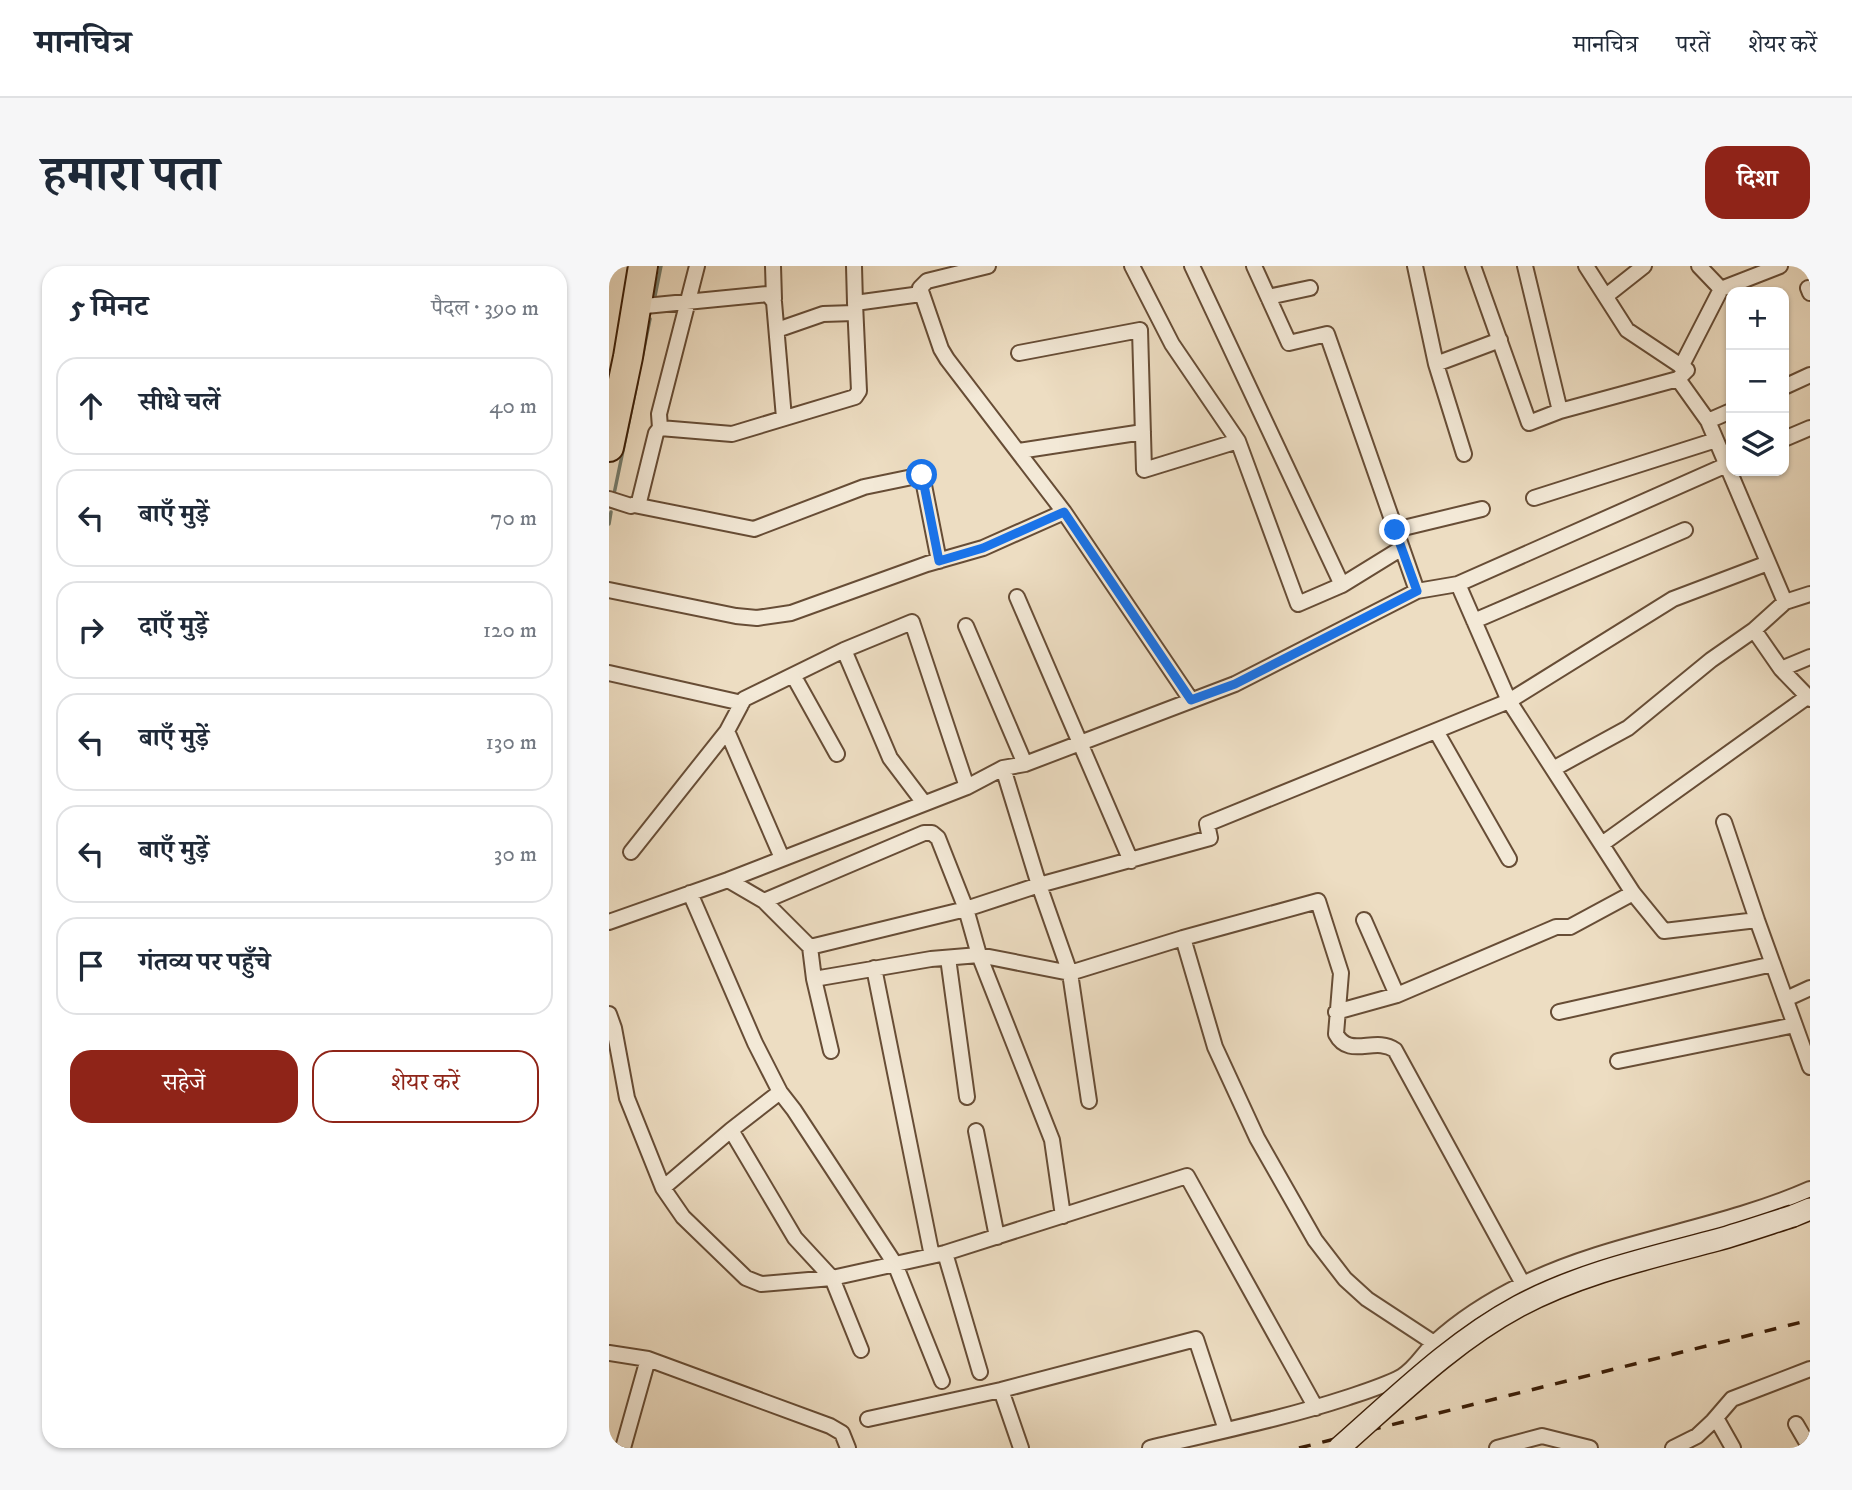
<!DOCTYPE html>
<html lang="hi">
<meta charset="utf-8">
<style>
:root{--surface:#fff;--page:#f6f6f7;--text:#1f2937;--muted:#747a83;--line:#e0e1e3;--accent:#8f2418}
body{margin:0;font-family:"IM FELL DW Pica","Noto Serif Devanagari",serif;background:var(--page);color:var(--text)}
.controls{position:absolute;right:21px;top:21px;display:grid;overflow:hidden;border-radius:14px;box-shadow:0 2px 5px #0004}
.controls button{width:63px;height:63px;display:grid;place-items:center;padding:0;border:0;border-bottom:2px solid var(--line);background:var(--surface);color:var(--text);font:35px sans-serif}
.stop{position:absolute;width:21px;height:21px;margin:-16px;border:5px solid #1a73e8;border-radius:50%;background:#fff}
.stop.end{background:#1a73e8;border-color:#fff;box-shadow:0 2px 7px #0008}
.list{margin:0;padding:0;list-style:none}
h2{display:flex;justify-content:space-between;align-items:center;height:91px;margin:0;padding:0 28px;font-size:30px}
h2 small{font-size:23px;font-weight:400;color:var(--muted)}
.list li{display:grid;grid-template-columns:46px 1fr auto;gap:21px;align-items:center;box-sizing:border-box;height:98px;margin:0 14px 14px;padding:0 14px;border:2px solid var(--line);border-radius:21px}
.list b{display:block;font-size:26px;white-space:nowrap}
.list em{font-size:23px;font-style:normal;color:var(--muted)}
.actions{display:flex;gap:14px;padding:21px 28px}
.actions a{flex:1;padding:16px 0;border:2px solid var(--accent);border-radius:21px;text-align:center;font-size:24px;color:var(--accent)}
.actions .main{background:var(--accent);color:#fff}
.icon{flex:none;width:38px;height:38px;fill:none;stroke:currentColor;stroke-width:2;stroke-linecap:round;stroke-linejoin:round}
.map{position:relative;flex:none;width:1201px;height:1182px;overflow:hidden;border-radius:21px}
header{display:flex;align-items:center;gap:42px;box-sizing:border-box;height:98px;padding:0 35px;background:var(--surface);border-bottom:2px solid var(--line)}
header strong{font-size:33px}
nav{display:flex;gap:38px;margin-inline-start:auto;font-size:24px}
.intro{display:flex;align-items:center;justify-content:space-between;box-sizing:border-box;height:168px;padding:0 42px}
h1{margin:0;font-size:49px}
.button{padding:18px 32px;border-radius:21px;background:var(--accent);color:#fff;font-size:24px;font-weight:700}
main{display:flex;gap:42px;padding:0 42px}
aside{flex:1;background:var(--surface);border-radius:21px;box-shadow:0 2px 5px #0004}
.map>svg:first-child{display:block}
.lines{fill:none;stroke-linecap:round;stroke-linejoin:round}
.stream{stroke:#747c6c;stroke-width:3.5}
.street-casing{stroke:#674d36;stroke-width:18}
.secondary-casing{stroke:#3a1d07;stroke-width:24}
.highway-casing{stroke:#3a1d07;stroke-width:32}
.street{stroke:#f3e9d7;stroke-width:14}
.secondary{stroke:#f3e9d7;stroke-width:21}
.highway{stroke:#edddc2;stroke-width:28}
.rail{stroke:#3a1d07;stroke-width:3.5;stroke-dasharray:12 12;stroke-linecap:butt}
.secondary-bridge-casing{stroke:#3a1d07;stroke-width:24;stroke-linecap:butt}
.secondary-bridge{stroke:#f3e9d7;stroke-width:21}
.route{stroke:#1a73e8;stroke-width:9}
</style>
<header>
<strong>मानचित्र</strong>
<nav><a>मानचित्र</a><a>परतें</a><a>शेयर करें</a></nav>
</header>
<div class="intro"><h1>हमारा पता</h1><a class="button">दिशा</a></div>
<main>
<aside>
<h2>5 मिनट<small>पैदल · 390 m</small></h2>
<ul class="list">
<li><svg class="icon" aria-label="ahead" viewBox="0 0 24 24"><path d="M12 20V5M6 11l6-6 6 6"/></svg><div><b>सीधे चलें</b></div><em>40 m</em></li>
<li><svg class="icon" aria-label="left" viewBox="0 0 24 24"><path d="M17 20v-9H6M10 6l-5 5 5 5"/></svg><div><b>बाएँ मुड़ें</b></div><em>70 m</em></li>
<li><svg class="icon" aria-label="right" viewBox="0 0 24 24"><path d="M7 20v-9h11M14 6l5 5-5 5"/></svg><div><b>दाएँ मुड़ें</b></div><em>120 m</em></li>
<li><svg class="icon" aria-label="left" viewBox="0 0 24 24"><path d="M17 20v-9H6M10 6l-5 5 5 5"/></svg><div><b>बाएँ मुड़ें</b></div><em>130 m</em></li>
<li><svg class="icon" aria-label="left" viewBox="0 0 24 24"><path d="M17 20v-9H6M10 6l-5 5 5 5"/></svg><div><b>बाएँ मुड़ें</b></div><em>30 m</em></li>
<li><svg class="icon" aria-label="arrive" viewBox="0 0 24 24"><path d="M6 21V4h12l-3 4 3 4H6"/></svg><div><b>गंतव्य पर पहुँचे</b></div></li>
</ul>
<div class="actions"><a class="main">सहेजें</a><a>शेयर करें</a></div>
</aside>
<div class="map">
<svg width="1201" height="1182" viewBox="0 0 1201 1182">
<rect width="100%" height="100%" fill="#edddc2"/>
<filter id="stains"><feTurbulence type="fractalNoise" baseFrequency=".00286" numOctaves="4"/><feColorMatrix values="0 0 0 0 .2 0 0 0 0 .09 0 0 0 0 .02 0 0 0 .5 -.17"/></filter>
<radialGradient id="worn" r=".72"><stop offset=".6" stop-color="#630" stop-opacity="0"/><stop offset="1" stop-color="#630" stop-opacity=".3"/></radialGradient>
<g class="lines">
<path class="stream" d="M45,35L52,0
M33,92L41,53
M5,228L28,117
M0,258L2,246"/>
<g class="street-casing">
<path id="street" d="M164,0L165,33
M245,0L246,37
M379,0L318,15L311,22L332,83L338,93L455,246L582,434
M523,0L563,78L629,175L689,338L733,319L793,282
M583,0L733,319
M645,0L680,77L718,68L808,325
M806,0L827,98L891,74
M864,0L920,157L951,145L1069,113
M916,0L951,145
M977,0L1018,64L1078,104L1069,113L1099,155L1176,336L1201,328
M1090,0L1112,23
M1199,22L1201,27
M997,30L1035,0
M659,31L701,22
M26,41L159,28L165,36L175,152
M168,64L214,48L245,47
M410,87L531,64L535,204L629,175
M827,98L855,188
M1072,101L1112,23L1171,0
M1175,121L1201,109
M1099,155L1122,145
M51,162L50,148L88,0
M1175,173L1201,162
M410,185L534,166
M925,232L1107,174
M0,233L22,240L30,236L47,167L51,162L123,168L246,131L250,125L246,37L312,28
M25,239L145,263L255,221L313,209L330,295
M786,264L873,243
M1159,297L1064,333L900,435L1024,627L1055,665L1148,654L1201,801
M0,324L127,350L148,352L182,347L318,298L374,282L455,246
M408,331L522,595
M865,355L1076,264
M357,360L416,498
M1145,364L1172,403L1201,391
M235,384L281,492L315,537
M1172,403L1201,433
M0,407L133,437
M184,409L228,488
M827,465L900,593
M394,502L430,619L461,707L480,835
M944,503L1019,462L1102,394L1145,364L1176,336
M1115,556L1148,654
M993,578L1198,431
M22,586L118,465
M173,592L118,465L135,433L235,384L303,356L358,521
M119,614L155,635L201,681L205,713L222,785
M81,627L146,777L171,826
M155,635L315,567H323L329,572L357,643L370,689L443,874L454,950
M755,654L788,729
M0,656L119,614L358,521L394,502L416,498L626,418L808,325L849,318L1122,197
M574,672L606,781L648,872L706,974L736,1013L758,1033L825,1077
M201,681L357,643L430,619L601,572L598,558L900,435L849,318
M339,692L358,831
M265,702L323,990
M205,713L322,693L370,689L461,707L574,672L709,635L732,707L727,768C740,793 766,770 786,784L914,1018
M1177,733L1201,722
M727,746L788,729L947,661H961L1024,627
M950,746L1164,698
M0,748L5,762L18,832L54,922L74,951L137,1012L152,1018L223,1012L336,987L578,910L707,1142
M1009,795L1186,759
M122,864L186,972L223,1012L252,1084
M367,865L388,971
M54,922L122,864L171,826L185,844L286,998L333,1115
M336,987L371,1106
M0,1087L39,1093L221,1160L233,1167L239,1182
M392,1124L412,1182
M1107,1152L1124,1182
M259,1153L392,1124L587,1073L617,1164
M1187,1158L1201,1182
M14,1182L39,1093
M541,1182C607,1166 673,1153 737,1132C755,1126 775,1120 792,1111C806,1103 814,1088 825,1077C851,1053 883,1033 914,1018C1003,974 1108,964 1201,923
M888,1182L933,1170L981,1182
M1064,1182L1088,1170L1104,1155L1123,1133L1201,1103"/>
</g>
<g class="secondary-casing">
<path id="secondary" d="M1184,950L1201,943"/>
</g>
<g class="highway-casing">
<path id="highway" d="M0,181L19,91L34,0"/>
</g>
<use href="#street" class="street"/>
<use href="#secondary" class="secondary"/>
<use href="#highway" class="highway"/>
<path class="rail" d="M690,1182L1201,1054"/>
<g class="secondary-bridge-casing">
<path id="secondary-bridge" d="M730,1182C787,1132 843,1076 910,1040C972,1007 1041,992 1108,974C1133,967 1159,958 1184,950"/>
</g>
<use href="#secondary-bridge" class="secondary-bridge"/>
</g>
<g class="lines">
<path class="route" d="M313,209L330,295L374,282L455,246L582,434L626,418L808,325L786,264"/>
</g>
<rect width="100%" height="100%" filter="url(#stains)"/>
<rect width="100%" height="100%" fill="url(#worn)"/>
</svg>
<div class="controls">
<button>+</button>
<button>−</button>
<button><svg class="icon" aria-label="layers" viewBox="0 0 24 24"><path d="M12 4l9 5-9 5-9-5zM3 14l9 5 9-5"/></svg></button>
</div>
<div class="stop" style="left:313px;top:209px"></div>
<div class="stop end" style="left:786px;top:264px"></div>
</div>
</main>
